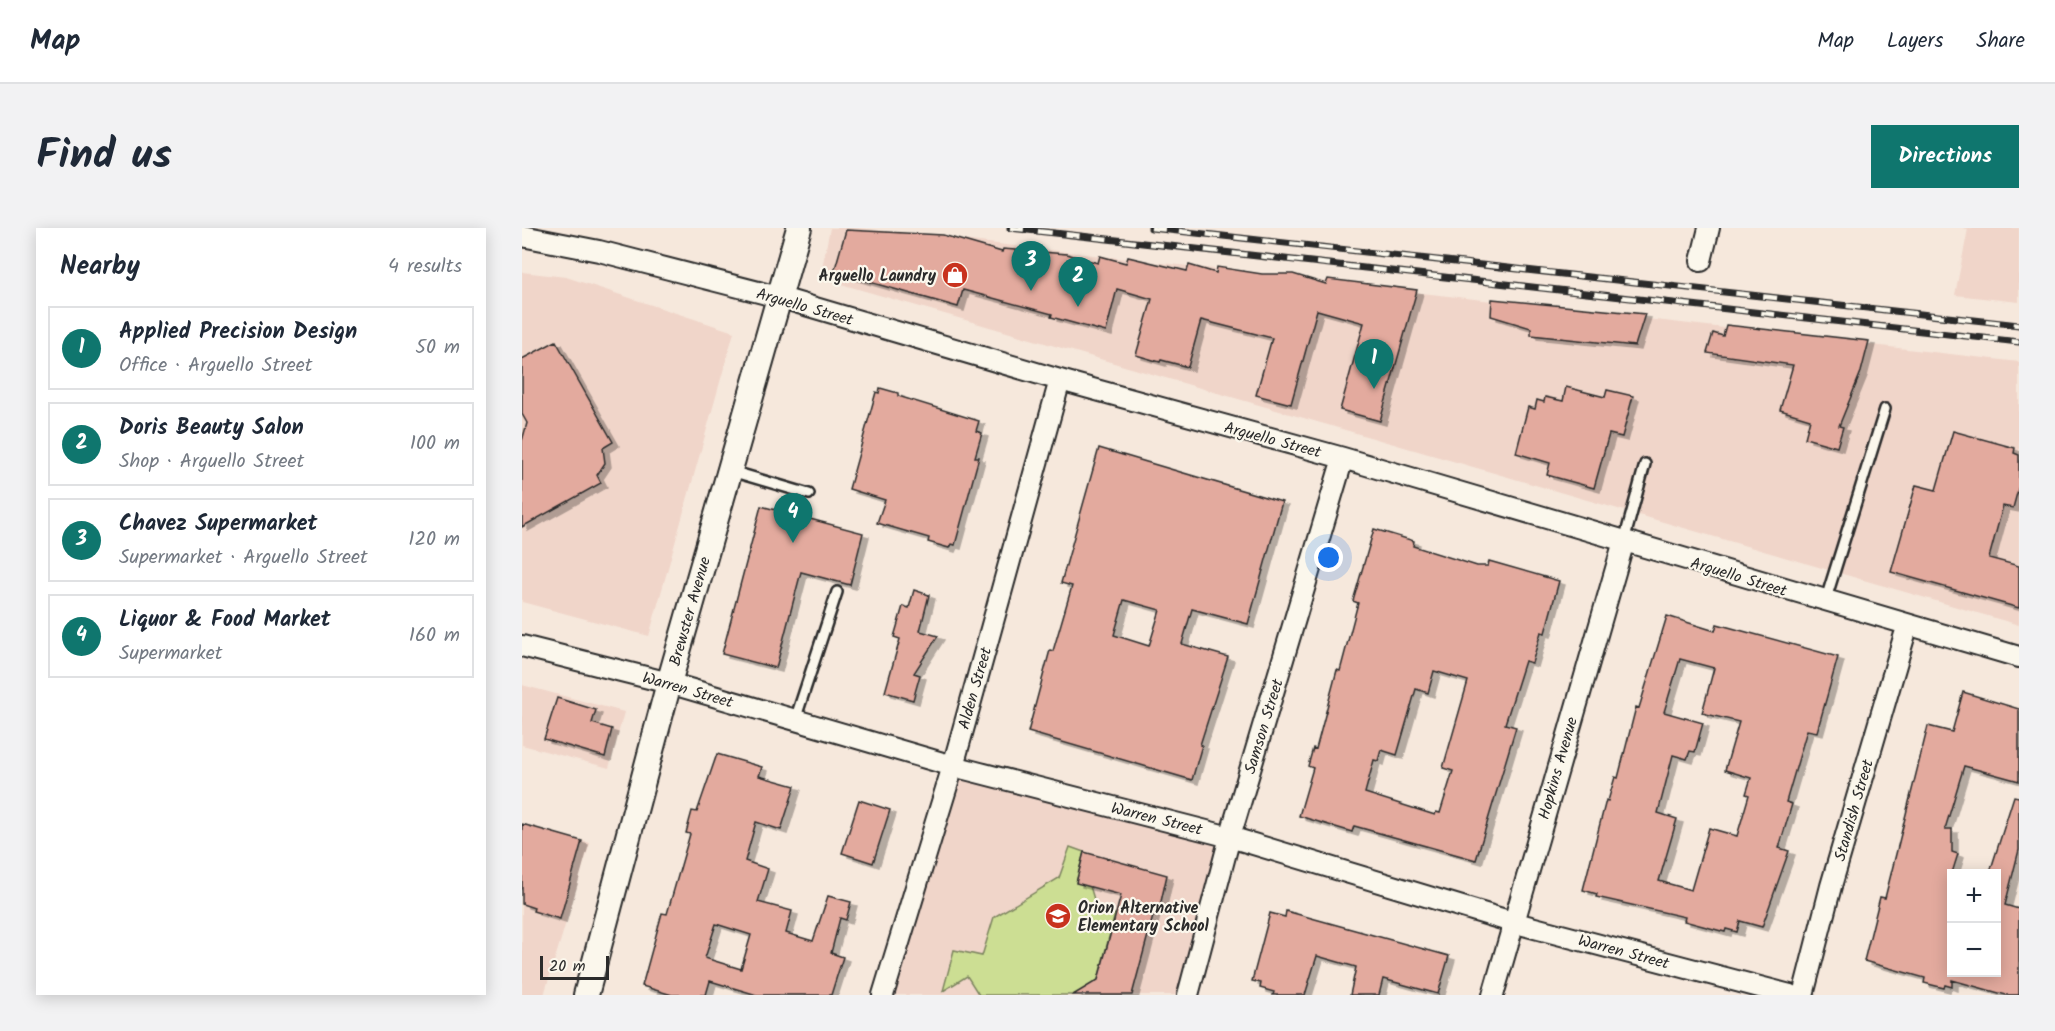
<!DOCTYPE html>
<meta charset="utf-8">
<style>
:root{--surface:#fff;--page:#f2f2f3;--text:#1f2937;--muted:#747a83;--line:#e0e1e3;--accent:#0f766e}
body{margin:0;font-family:Kalam,sans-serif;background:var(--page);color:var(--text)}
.controls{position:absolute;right:18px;bottom:18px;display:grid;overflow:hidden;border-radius:0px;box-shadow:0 3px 15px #0003}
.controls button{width:54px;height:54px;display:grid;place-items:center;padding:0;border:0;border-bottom:2px solid var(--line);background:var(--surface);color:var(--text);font:30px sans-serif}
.scale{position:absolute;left:18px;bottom:15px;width:69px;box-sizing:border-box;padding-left:6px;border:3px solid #2b2b2b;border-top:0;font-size:16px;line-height:21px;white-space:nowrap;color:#2b2b2b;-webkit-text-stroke:4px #fbf7ec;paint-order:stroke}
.you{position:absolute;left:807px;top:330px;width:21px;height:21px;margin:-15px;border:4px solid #fff;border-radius:50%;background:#1a73e8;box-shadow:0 0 0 9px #1a73e833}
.badge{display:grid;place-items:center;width:39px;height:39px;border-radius:50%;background:var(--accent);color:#fff;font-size:20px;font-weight:700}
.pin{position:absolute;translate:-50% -50px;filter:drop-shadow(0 2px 3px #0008)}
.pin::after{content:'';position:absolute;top:32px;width:21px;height:18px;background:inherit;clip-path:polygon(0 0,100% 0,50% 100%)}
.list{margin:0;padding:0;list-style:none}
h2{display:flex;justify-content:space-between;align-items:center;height:78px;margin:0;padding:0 24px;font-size:26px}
h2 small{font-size:20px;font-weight:400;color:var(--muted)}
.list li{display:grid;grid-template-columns:39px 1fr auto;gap:18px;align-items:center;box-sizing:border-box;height:84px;margin:0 12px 12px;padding:0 12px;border:2px solid var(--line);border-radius:0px}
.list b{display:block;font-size:22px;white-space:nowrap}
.list p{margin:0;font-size:20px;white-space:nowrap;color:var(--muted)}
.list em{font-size:20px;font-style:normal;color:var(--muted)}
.map{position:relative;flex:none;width:1497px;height:767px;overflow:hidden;border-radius:0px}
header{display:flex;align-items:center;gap:36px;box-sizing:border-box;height:84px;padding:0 30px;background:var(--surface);border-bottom:2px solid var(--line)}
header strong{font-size:28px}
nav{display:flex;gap:33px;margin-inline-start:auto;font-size:21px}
.intro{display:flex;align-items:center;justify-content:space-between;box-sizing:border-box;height:144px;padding:0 36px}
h1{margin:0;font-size:42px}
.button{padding:15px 27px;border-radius:0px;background:var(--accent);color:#fff;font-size:21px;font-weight:700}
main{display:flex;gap:36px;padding:0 36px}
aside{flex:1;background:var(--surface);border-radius:0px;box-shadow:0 3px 15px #0003}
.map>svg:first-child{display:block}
.built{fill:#f0d5c9}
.green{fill:#ccde93;stroke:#7c845f;stroke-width:1.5}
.building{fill:#e3aa9e;stroke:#2b2b2b;stroke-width:1.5;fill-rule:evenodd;filter:url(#shadow)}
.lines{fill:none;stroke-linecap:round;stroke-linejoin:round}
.service-casing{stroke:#2b2b2b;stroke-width:14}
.minor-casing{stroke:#2b2b2b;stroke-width:24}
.tertiary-casing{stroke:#2b2b2b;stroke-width:28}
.service{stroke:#fbf7ec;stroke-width:9}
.minor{stroke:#fbf7ec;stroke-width:20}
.tertiary{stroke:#fbf7ec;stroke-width:24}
.rail-casing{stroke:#2b2b2b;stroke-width:7}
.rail{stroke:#fbf7ec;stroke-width:4.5;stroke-dasharray:14;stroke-linecap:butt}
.labels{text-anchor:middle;stroke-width:4.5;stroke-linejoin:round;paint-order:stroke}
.poi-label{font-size:16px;font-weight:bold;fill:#2b2b2b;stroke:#fbf7ec;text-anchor:end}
.street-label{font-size:16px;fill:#2b2b2b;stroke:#fbf7ec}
</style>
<header>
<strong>Map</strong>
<nav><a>Map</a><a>Layers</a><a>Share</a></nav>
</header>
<div class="intro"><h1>Find us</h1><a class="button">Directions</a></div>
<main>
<aside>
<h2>Nearby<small>4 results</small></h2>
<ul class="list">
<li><span class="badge">1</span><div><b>Applied Precision Design</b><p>Office · Arguello Street</p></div><em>50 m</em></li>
<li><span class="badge">2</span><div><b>Doris Beauty Salon</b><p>Shop · Arguello Street</p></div><em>100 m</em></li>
<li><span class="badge">3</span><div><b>Chavez Supermarket</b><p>Supermarket · Arguello Street</p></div><em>120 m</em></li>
<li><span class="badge">4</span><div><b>Liquor &amp; Food Market</b><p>Supermarket</p></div><em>160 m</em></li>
</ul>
</aside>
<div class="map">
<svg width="1497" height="767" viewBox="0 0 1497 767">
<defs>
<filter id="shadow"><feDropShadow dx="6" dy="4" stdDeviation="0" flood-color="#0004"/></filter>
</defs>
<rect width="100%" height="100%" fill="#f6e8dc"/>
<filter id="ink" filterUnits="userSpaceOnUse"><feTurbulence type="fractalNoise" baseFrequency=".0167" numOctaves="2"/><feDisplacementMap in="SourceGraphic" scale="12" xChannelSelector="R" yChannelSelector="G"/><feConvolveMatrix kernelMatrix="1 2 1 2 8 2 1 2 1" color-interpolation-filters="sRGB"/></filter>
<g filter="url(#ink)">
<path class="built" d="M308,0H337L1497,134V397L298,50Z
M1440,0H1497V74L1433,67L1446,1Z
M0,44L44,49L212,104L127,408L0,374Z
M0,457L102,484L87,540L0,517Z
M431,538L708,609L666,767H361Z
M0,596L68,615L22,767H0Z"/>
<path class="green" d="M548,619L562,624L554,654L568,658L574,678L593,686L575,755L551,767H457L445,748L421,763L432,722L460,728L472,689L537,650Z"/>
<path class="building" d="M324,2L421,7L480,24L481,21L545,26L576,35L578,28L604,35L606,29L665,43L667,37L694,45L695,39L740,46H771L804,56L806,51L895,62L858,193L818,182L842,95L795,82L769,176L734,167L750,110L679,92L666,139L639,132L638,134L614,127L630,71L595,61L584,104L529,89L530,86L441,62L436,79L312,44Z
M970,71L1123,86L1113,118L1009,107V100L969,88Z
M1204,97L1347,113L1339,144L1317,198L1321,199L1315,219L1283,210L1288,191L1258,182L1271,137L1185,125L1191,105L1201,108Z
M34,113L91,214L81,220L83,235L75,247L79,255L0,299V213L5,195L0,186V131Z
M1044,159L1083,169L1085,162L1111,168L1100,209L1087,206L1072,260L1025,247L1028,235L994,225L1006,179L1013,181L1015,172L1022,174L1023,169L1041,173Z
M358,160L376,165V168L457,193L454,203L460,205L453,229H457L433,317L429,316L427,320L406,314L407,310L355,295L363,272L327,261L354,164L357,165Z
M1431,203L1493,220L1492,225L1497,227V258L1491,280L1481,278L1467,330L1497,338V380L1369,344L1394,257L1414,262Z
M577,220L760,274L726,396L670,381L660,416L706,429L678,517H680L670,552L506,504L528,422L531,423L550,358L539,355ZM602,372L638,382L627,418L592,407Z
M239,278L341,305L328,357L279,344L254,440L200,426Z
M852,301L892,313L891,318L955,338H966L967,333L1037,353L1023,405L1019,404L1010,435L1003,433L983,496L994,499L954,632L832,598L830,604L777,588L791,540L786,538L791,520L794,521L815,442L818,443L836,375L831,373ZM912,443L946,453L921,540L931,543L918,585L914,584L913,587L843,565L852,532L856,533L859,522L875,527L894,461L906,465Z
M392,362L407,367L398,403L416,408L392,445L398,447L391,472L363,464L378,411L372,409L381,378L387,380Z
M1145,388L1193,403L1195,396L1316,429L1295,504L1285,502L1264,574L1270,576L1257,620L1267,623L1240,699L1218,693L1215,704L1204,701L1203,704L1162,693L1163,689L1074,669L1075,666L1061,662L1084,572L1086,573L1093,549L1096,550L1114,479L1117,480ZM1158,431L1192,440L1180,485L1217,494L1203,542L1229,550L1224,566L1227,567L1215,608L1187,600L1169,662L1137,653L1155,591L1136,585L1151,527L1165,531L1168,523L1173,524L1181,495L1142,484Z
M1441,464L1497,481V553L1442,538L1423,601H1430V624L1436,626L1430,645V744H1474V645L1468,644L1492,568L1497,569V622L1483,677L1497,681V767H1484L1430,752V759L1423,757L1422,760L1402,755L1403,750L1342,733L1358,669L1363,670L1406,498L1430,504Z
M35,470L74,482L70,495L90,501L83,529L22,511Z
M195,526L240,539L237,548L273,558L259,602L234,594L223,633L246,641L236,674L270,683L264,705L291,713L306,668L329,674L324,692L318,690L309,725L321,729L309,767H235L188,753L184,767H150L120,758L140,685L145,686L168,606L164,605L170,583L175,584ZM194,696L229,707L219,741L183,730Z
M337,572L368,582L351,635L320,625Z
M0,596L60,613L38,691L11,683L12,680L0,676Z
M562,624L645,647L638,678L634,677L610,767H551L576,752L599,667L554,655Z
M764,683L927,728L916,766L861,751L857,767H828L834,739L795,728L783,767H751L752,764L738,760L739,755L730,753L748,685L763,689Z"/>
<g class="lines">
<g class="service-casing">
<path id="service" d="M209,243L287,266
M1102,313L1123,236
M1303,374L1363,181
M273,492L315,364"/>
</g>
<g class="minor-casing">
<path id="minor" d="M0,8L77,23L256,69L538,152L821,230L1497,429
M1179,33L1187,0
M0,418L147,455L431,538L708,609L990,694L1268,767
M361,767L431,538L538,152
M666,767L708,609L821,230
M971,767L1102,313
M1281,767L1309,658L1385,399"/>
</g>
<g class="tertiary-casing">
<path id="tertiary" d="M64,767L147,455L277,0"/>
</g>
<use href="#service" class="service"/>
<use href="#minor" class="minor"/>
<use href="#tertiary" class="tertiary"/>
<g class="rail-casing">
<path id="rail" d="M488,0L1497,114
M629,0L1497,97"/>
</g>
<use href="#rail" class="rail"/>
</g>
</g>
<defs>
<g id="shop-disc" transform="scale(1.35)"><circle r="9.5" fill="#c8321e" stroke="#fbf7ec"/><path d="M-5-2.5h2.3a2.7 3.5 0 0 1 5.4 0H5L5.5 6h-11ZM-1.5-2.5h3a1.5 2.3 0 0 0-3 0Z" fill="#fff"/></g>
<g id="school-disc" transform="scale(1.35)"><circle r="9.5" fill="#c8321e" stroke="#fbf7ec"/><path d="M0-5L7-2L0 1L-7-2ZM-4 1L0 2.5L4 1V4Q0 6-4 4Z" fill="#fff"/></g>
</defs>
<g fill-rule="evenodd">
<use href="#shop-disc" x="433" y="47"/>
<use href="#school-disc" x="536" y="688"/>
</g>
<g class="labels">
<g class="poi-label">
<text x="414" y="53">Arguello Laundry</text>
<text x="556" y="685" text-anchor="start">Orion Alternative<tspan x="556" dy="18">Elementary School</tspan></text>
</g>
<g class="street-label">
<text transform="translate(283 78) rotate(16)" y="6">Arguello Street</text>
<text transform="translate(751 211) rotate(15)" y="6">Arguello Street</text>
<text transform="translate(1217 348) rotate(17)" y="6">Arguello Street</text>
<text transform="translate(167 383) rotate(-74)" y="6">Brewster Avenue</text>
<text transform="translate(452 460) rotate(-74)" y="6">Alden Street</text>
<text transform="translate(166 461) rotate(16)" y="6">Warren Street</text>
<text transform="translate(741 498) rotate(-73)" y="6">Samson Street</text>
<text transform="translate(1035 540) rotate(-74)" y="6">Hopkins Avenue</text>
<text transform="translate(1331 582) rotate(-74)" y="6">Standish Street</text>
<text transform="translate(635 590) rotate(14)" y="6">Warren Street</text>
<text transform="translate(1102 723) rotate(15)" y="6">Warren Street</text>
</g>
</g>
</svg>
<div class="controls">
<button>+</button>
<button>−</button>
</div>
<div class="scale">20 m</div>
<div class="you"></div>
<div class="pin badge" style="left:852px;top:161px">1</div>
<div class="pin badge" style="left:556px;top:79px">2</div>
<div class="pin badge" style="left:509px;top:63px">3</div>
<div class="pin badge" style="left:271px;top:315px">4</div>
</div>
</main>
